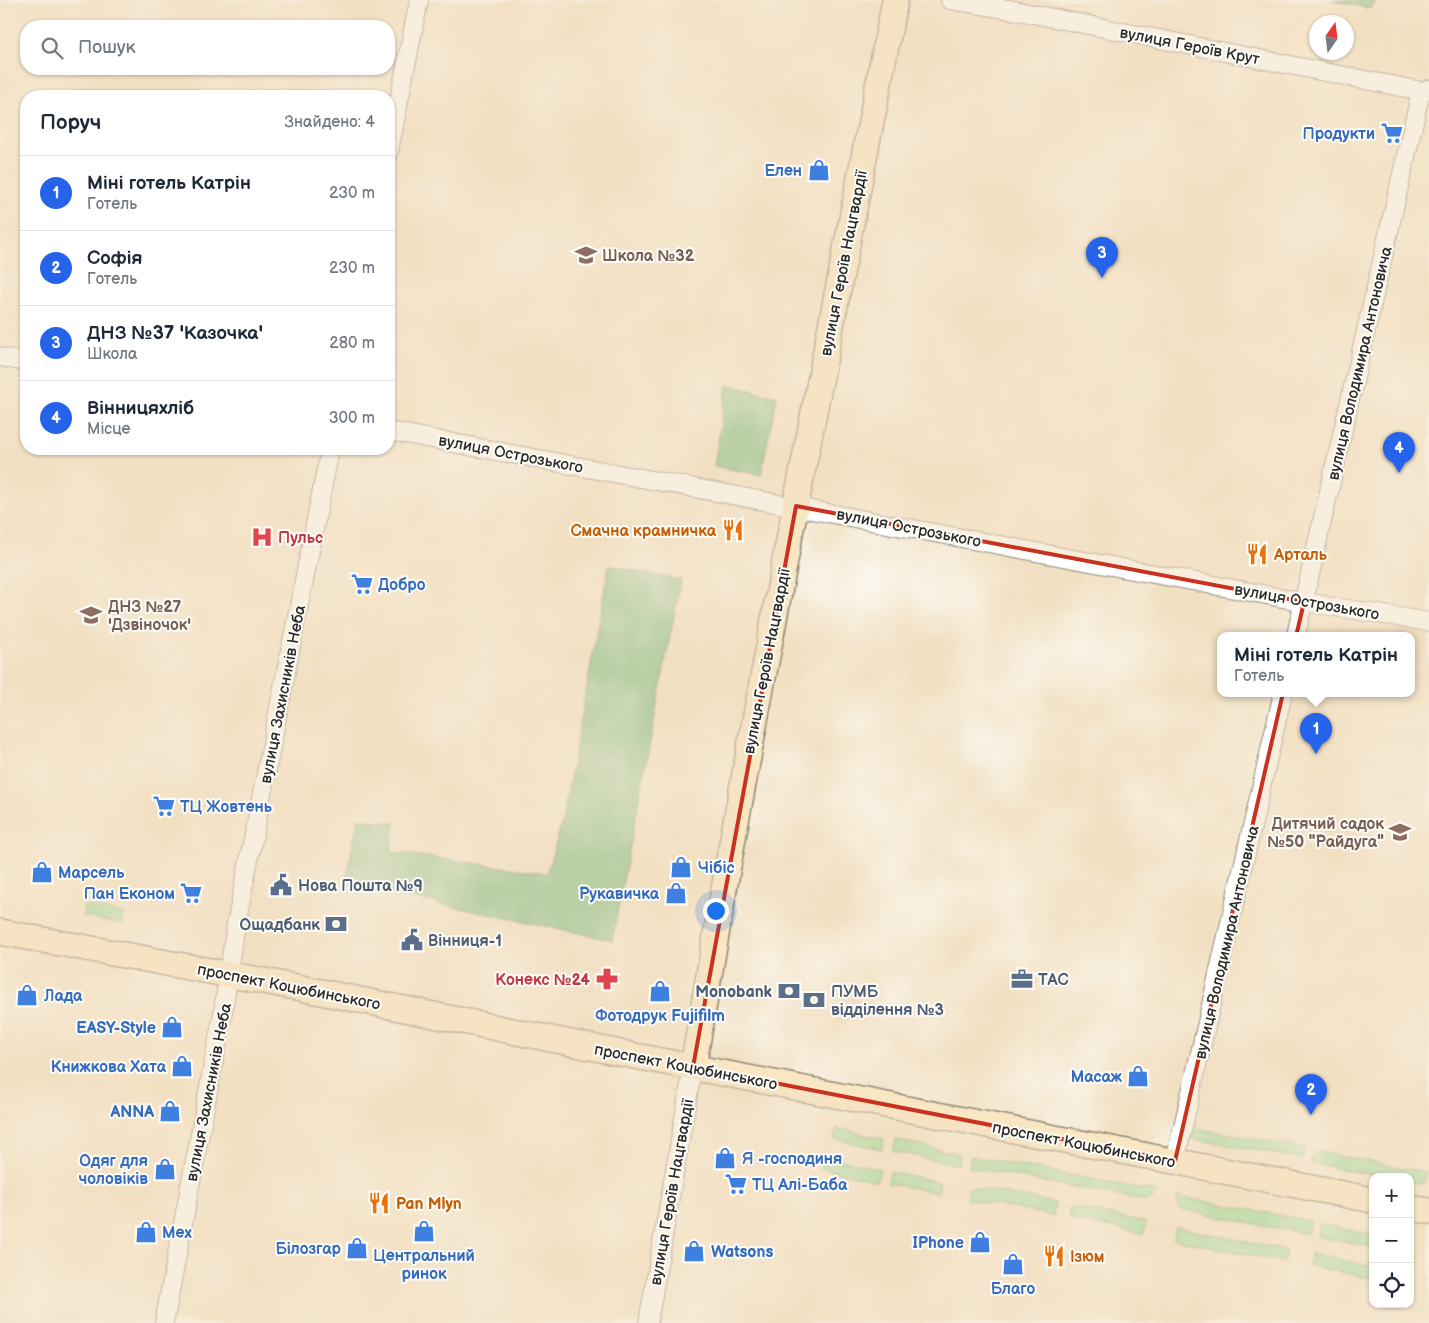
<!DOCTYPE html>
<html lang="uk">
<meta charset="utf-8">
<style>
:root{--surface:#fff;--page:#f2f2f3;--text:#1f2937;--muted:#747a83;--line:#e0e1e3;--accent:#2563eb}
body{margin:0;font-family:"Balsamiq Sans",sans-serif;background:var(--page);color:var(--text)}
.controls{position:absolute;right:15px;bottom:15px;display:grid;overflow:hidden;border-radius:10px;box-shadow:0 1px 4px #0004}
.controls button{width:45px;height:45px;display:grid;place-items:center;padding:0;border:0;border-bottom:1px solid var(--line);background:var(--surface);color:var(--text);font:25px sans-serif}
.compass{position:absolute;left:1309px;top:15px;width:45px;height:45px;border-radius:50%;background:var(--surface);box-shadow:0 1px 4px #0004;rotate:14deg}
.you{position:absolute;left:715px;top:910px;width:18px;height:18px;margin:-12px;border:4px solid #fff;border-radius:50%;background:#1a73e8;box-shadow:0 0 0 8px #1a73e833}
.badge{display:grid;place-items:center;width:32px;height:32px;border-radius:50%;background:var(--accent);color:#fff;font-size:16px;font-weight:700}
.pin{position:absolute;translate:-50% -41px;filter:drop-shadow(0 1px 2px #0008)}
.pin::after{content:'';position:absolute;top:26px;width:18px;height:15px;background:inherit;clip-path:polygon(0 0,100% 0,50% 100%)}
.popup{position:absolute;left:1217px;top:632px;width:198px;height:65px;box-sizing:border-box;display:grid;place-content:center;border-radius:10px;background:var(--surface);filter:drop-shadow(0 1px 4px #0005);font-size:16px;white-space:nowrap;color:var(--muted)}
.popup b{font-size:19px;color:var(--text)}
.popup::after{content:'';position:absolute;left:50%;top:100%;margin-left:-10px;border:10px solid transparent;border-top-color:var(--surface)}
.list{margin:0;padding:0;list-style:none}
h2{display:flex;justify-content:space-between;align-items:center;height:65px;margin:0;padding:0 20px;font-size:21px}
h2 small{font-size:16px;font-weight:400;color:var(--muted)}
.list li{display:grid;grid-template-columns:32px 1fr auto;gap:15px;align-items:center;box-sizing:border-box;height:75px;padding:0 20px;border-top:1px solid var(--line)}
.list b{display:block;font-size:19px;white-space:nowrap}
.list p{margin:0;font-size:16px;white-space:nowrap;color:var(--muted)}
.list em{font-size:16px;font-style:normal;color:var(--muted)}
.icon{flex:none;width:28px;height:28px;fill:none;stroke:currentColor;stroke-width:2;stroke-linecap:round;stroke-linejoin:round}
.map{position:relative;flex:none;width:1429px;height:1323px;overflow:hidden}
.search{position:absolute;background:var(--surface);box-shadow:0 1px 4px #0004;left:20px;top:20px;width:375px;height:55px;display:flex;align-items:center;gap:12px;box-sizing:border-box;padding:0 18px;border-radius:20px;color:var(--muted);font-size:19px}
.panel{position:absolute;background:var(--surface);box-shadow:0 1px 4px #0004;left:20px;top:90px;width:375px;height:365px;border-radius:20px}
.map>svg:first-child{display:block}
.green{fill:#90da96;stroke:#5e8260}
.forest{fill:#74ba7f;stroke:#507255}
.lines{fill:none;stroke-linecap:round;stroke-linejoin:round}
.street-casing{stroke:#8e8676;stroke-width:20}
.secondary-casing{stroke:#8e8676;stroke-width:28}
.street{stroke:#fff;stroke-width:18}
.secondary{stroke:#f9e7c3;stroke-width:25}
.marked{fill:none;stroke:#c8321e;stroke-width:4;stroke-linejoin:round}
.labels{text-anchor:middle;stroke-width:4;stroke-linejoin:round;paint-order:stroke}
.street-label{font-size:16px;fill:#2b2b2b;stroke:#fdfcf7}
.shop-label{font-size:16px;font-weight:bold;fill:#366cbe;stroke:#fdfcf7;text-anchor:end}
.education-label{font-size:16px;font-weight:bold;fill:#785e54;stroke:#fdfcf7;text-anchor:start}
.food-label{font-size:16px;font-weight:bold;fill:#c56008;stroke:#fdfcf7;text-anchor:start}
.health-label{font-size:16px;font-weight:bold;fill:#be3a42;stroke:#fdfcf7;text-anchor:start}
.service-label{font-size:16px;font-weight:bold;fill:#4e5e75;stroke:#fdfcf7;text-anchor:start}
</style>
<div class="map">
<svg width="1429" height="1323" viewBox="0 0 1429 1323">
<rect width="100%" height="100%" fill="#fdfcf7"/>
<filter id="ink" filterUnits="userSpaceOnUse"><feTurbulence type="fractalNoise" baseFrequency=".02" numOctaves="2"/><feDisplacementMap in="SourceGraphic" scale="10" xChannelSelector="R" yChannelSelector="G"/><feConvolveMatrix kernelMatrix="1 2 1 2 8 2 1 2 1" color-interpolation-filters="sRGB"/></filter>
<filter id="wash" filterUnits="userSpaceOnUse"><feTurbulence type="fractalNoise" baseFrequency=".0096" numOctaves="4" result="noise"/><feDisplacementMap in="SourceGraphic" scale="20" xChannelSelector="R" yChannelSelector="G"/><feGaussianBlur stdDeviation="1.12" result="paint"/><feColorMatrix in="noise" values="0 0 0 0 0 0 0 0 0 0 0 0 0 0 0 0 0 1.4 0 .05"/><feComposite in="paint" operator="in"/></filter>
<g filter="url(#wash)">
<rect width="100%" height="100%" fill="#f2e0c2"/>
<path class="green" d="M84,906L124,914L122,924L83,916Z
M837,1128L884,1139L882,1149L834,1139Z
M1201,1129L1305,1148L1303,1159L1188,1138L1190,1133Z
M896,1140L960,1154L958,1165L893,1151Z
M1314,1151L1426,1172L1424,1184L1410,1182V1177H1384L1311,1163Z
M824,1156L880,1169L877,1181L821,1168Z
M971,1156L1157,1192L1149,1202L969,1167Z
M890,1172L940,1182L938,1193L888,1183Z
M969,1187L1055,1203L1053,1216L967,1199Z
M1177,1196L1310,1221L1307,1234L1179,1209Z
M1070,1207L1146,1222L1144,1234L1068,1219Z
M1319,1224L1373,1235V1247L1317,1236Z
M1176,1227L1286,1250L1283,1262L1174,1239Z
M1311,1253L1373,1267V1279L1308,1265Z"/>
<path class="forest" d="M1332,0H1377L1373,6L1367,8Z
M727,385L777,396L761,475L714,466Z
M609,565L681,580L612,940L345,884L358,819L395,823L391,852L547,873L562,822Z"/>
</g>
<g filter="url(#ink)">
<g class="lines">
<g class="street-casing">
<path id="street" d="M950,0L1013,10L1421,91L1429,89
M389,151L419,0
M0,357L26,362
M389,431L1304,602L1429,622
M1296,635L1421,91
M1175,1161L1283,693
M164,1323L222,1018L236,925L330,449
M648,1323L693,1067"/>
</g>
<g class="secondary-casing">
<path id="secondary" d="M0,932L301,988L635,1056L1373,1200
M693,1067L734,832L791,529L895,0
M1410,1208L1429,1211"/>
</g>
<use href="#street" class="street"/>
<use href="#secondary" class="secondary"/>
</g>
</g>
<path d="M0 0H1429V1323H0ZM796,506L1304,602L1175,1161L693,1067Z" fill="#f2e0c2" fill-opacity=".55" fill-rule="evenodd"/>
<path class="marked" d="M796,506L1304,602L1175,1161L693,1067Z"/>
<defs>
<g id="supermarket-bare" transform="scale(1.725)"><path d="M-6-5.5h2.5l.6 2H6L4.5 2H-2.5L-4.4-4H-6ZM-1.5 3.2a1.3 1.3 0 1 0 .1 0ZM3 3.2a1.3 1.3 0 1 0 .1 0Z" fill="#3f7fe0" stroke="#fdfcf7" stroke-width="2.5" paint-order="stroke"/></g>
<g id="shop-bare" transform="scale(1.725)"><path d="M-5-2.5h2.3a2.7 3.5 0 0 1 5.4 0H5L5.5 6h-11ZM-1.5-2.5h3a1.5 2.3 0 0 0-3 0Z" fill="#3f7fe0" stroke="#fdfcf7" stroke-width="2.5" paint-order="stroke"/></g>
<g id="school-bare" transform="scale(1.725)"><path d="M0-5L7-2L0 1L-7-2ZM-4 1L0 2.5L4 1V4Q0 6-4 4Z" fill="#8d6e63" stroke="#fdfcf7" stroke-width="2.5" paint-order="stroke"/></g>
<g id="restaurant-bare" transform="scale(1.725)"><path d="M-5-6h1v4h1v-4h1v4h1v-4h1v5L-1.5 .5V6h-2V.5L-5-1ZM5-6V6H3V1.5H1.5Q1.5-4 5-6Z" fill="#e8710a" stroke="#fdfcf7" stroke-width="2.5" paint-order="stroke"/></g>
<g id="hospital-bare" transform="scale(1.725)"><path d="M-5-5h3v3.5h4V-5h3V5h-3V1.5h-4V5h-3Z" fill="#e0444e" stroke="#fdfcf7" stroke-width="2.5" paint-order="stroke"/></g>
<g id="civic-bare" transform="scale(1.725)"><path d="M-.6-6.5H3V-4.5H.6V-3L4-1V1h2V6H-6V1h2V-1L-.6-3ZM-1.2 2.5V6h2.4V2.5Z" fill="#5c6f8a" stroke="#fdfcf7" stroke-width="2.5" paint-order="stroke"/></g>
<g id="bank-bare" transform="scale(1.725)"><path d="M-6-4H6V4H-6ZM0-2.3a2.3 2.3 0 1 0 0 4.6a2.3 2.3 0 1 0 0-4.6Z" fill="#5c6f8a" stroke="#fdfcf7" stroke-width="2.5" paint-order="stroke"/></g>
<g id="pharmacy-bare" transform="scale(1.725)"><path d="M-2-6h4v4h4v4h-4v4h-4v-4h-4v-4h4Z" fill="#e0444e" stroke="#fdfcf7" stroke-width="2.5" paint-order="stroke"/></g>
<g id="office-bare" transform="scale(1.725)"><path d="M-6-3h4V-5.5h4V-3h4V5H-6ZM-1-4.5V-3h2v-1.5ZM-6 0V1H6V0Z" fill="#5c6f8a" stroke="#fdfcf7" stroke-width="2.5" paint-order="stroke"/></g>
</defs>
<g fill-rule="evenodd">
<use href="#supermarket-bare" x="1392" y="133"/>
<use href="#shop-bare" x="819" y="170"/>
<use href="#school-bare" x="586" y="255"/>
<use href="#restaurant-bare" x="733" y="530"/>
<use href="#hospital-bare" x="262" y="537"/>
<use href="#restaurant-bare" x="1257" y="554"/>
<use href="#supermarket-bare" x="362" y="584"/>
<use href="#school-bare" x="91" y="615"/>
<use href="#supermarket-bare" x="164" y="806"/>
<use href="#school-bare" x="1400" y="832"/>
<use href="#shop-bare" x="681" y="867"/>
<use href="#shop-bare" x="42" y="872"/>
<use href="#civic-bare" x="281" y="885"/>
<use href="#supermarket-bare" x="191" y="893"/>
<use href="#shop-bare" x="676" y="893"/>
<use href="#bank-bare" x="336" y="924"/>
<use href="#civic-bare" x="412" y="940"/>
<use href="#pharmacy-bare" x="607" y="979"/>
<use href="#office-bare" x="1022" y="979"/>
<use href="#shop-bare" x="660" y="991"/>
<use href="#bank-bare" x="789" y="991"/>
<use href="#shop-bare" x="27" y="995"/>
<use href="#bank-bare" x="814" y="1000"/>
<use href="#shop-bare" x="172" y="1027"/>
<use href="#shop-bare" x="182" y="1066"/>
<use href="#shop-bare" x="1138" y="1076"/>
<use href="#shop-bare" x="170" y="1111"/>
<use href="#shop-bare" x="725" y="1158"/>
<use href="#shop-bare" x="165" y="1169"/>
<use href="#supermarket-bare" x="736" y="1184"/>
<use href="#restaurant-bare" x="379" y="1203"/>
<use href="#shop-bare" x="424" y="1231"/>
<use href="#shop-bare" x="146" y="1232"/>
<use href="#shop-bare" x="980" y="1242"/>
<use href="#shop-bare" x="357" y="1248"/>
<use href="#shop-bare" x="694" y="1251"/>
<use href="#restaurant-bare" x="1054" y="1256"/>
<use href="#shop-bare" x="1013" y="1264"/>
</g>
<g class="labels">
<g class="street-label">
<text transform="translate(1190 45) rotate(11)" y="6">вулиця Героїв Крут</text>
<text transform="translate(843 263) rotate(-79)" y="6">вулиця Героїв Нацгвардії</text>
<text transform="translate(1359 363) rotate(-77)" y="6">вулиця Володимира Антоновича</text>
<text transform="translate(511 453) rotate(11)" y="6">вулиця Острозького</text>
<text transform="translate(909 527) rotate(11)" y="6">вулиця Острозького</text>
<text transform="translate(1307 601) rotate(10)" y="6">вулиця Острозького</text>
<text transform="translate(766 661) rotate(-79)" y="6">вулиця Героїв Нацгвардії</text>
<text transform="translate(282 694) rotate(-79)" y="6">вулиця Захисників Неба</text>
<text transform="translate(1226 942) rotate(-77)" y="6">вулиця Володимира Антоновича</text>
<text transform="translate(289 986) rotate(11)" y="6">проспект Коцюбинського</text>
<text transform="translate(686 1066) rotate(11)" y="6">проспект Коцюбинського</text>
<text transform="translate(208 1092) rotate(-79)" y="6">вулиця Захисників Неба</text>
<text transform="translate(1084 1144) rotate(11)" y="6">проспект Коцюбинського</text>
<text transform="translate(671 1192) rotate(-80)" y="6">вулиця Героїв Нацгвардії</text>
</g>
<g class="shop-label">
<text x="1375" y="139">Продукти</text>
<text x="802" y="176">Елен</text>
<text x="378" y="590" text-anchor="start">Добро</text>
<text x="180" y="812" text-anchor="start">ТЦ Жовтень</text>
<text x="698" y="873" text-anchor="start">Чібіс</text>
<text x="58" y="878" text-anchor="start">Марсель</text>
<text x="175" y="899">Пан Економ</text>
<text x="659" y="899">Рукавичка</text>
<text x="44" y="1001" text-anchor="start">Лада</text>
<text x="660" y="1021" text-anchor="middle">Фотодрук Fujifilm</text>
<text x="156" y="1033">EASY-Style</text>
<text x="166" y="1072">Книжкова Хата</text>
<text x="1122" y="1082">Масаж</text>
<text x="154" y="1117">ANNA</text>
<text x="742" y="1164" text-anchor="start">Я -господиня</text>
<text x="148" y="1166">Одяг для<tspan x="148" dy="18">чоловіків</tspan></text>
<text x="752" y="1190" text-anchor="start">ТЦ Алі-Баба</text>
<text x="162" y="1238" text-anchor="start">Мех</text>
<text x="964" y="1248">IPhone</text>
<text x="341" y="1254">Білозгар</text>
<text x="711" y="1257" text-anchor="start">Watsons</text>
<text x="424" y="1261" text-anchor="middle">Центральний<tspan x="424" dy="18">ринок</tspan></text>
<text x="1013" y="1294" text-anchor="middle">Благо</text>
</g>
<g class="education-label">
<text x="602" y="261">Школа №32</text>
<text x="108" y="612">ДНЗ №27<tspan x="108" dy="18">'Дзвіночок'</tspan></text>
<text x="1384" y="829" text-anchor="end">Дитячий садок<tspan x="1384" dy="18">№50 "Райдуга"</tspan></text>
</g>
<g class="food-label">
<text x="716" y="536" text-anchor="end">Смачна крамничка</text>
<text x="1274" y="560">Арталь</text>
<text x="396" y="1209">Pan Mlyn</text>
<text x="1070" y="1262">Ізюм</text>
</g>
<g class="health-label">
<text x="278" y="543">Пульс</text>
<text x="590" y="985" text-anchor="end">Конекс №24</text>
</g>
<g class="service-label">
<text x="298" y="891">Нова Пошта №9</text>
<text x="320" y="930" text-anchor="end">Ощадбанк</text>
<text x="428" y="946">Вінниця-1</text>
<text x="1038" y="985">ТАС</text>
<text x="772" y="997" text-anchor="end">Monobank</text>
<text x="831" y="997">ПУМБ<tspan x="831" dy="18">відділення №3</tspan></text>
</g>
</g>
</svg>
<div class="controls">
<button>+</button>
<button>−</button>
<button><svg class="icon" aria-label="locate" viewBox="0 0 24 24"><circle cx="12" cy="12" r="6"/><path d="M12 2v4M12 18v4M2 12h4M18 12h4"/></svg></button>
</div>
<svg class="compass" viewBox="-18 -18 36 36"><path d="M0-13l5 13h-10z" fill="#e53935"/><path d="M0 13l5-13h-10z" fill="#747a83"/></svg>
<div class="you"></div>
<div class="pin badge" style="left:1316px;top:754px">1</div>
<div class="popup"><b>Міні готель Катрін</b>Готель</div>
<div class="pin badge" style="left:1311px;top:1115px">2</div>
<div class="pin badge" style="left:1102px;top:278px">3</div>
<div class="pin badge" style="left:1399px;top:473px">4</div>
<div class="search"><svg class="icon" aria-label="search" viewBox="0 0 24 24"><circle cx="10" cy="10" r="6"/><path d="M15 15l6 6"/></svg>Пошук</div>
<section class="panel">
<h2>Поруч<small>Знайдено: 4</small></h2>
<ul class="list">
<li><span class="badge">1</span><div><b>Міні готель Катрін</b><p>Готель</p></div><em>230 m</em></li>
<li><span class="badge">2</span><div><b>Софія</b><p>Готель</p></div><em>230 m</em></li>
<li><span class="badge">3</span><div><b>ДНЗ №37 'Казочка'</b><p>Школа</p></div><em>280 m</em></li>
<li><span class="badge">4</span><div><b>Вінницяхліб</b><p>Місце</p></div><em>300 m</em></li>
</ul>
</section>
</div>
